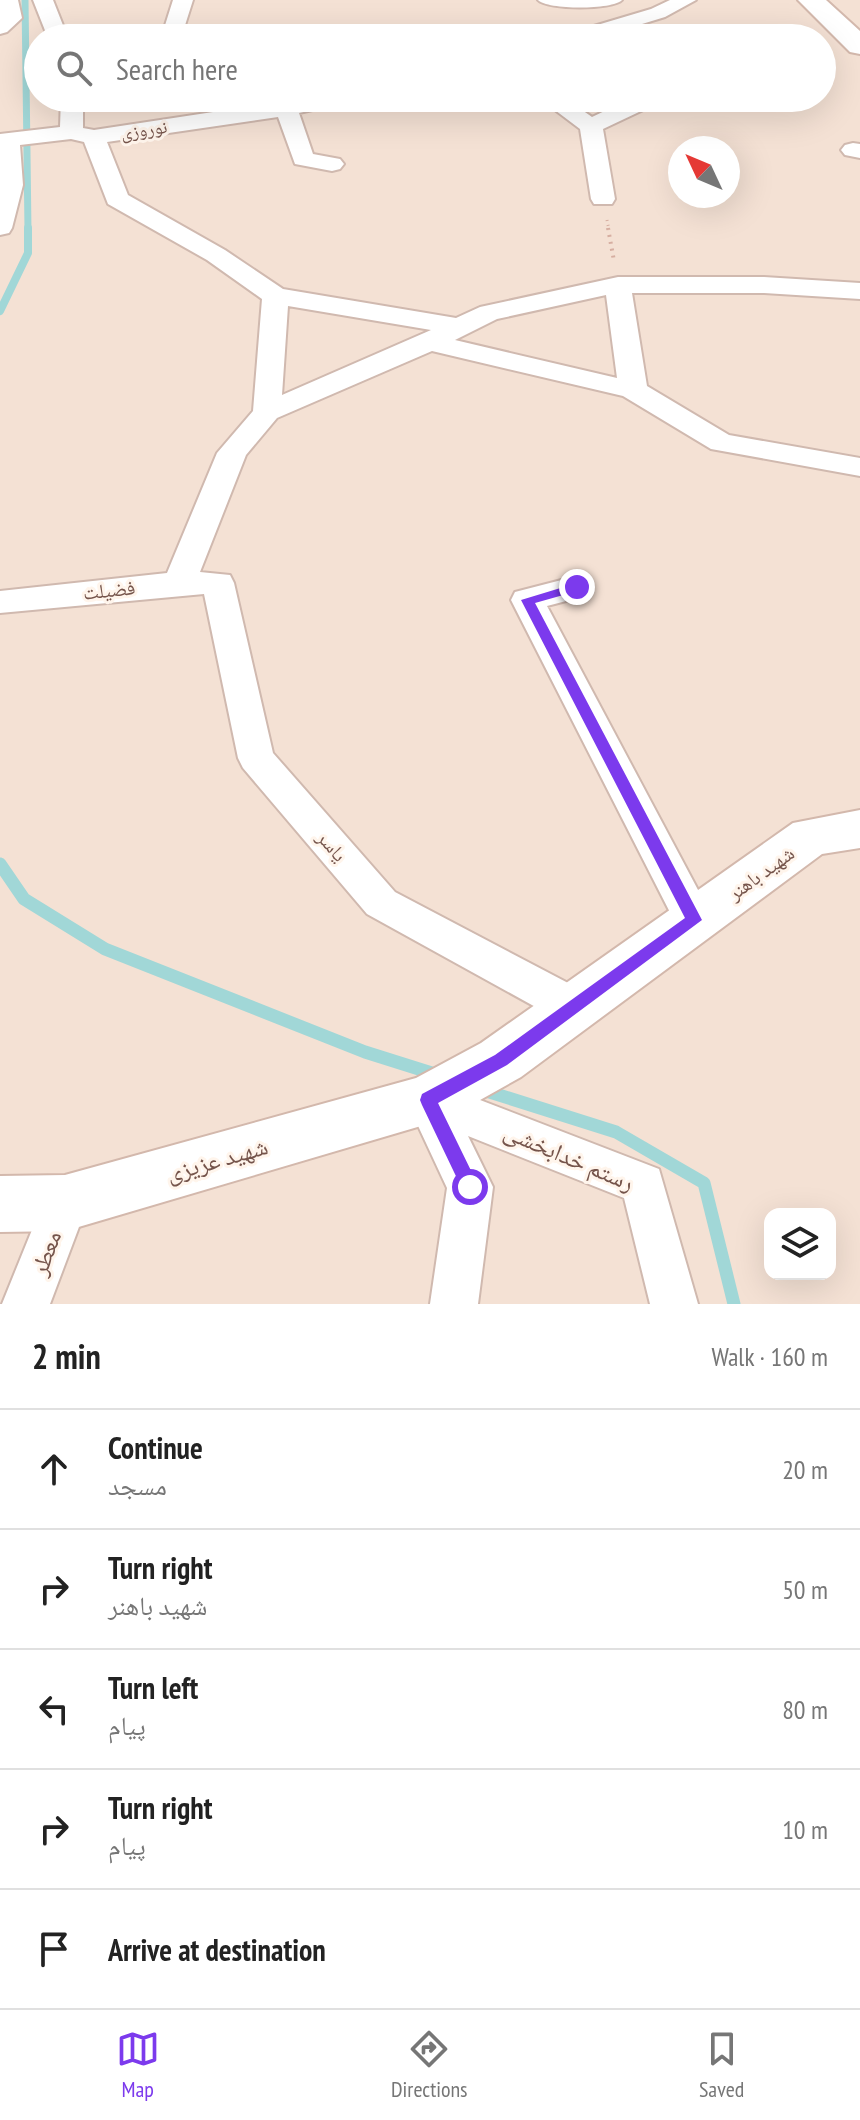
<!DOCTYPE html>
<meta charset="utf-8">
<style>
:root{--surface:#fff;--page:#f2f2f2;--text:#222;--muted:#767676;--line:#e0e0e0;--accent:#7c3aed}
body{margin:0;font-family:"PT Sans Narrow","Noto Naskh Arabic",sans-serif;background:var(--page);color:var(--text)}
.controls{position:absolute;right:24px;bottom:24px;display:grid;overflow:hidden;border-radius:16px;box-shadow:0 8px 32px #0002}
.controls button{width:72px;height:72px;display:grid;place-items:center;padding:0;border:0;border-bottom:2px solid var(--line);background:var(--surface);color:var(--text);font:40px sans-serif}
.compass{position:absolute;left:668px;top:136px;width:72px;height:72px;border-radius:50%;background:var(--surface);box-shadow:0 8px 32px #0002;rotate:314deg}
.stop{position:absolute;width:24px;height:24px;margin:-18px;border:6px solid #7c3aed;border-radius:50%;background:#fff}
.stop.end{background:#7c3aed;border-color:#fff;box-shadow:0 2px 8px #0008}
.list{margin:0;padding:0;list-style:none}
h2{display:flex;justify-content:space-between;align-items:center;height:104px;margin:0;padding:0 32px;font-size:34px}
h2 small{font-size:26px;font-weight:400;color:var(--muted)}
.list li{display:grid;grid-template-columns:52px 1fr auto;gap:24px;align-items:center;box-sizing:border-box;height:120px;padding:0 32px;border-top:2px solid var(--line)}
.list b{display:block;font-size:30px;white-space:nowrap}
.list p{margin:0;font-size:26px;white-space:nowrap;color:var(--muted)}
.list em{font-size:26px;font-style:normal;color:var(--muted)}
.icon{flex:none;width:44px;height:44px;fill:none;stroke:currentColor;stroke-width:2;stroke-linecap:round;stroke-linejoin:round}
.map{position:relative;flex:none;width:860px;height:1304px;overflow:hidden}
.search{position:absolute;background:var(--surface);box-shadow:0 8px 32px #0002;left:24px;right:24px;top:24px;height:88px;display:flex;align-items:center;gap:20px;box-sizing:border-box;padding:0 28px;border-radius:44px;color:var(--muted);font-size:30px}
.sheet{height:704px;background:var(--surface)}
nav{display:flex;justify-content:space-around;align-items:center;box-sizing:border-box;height:112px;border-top:2px solid var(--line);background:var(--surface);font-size:22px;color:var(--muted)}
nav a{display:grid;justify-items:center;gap:4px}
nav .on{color:var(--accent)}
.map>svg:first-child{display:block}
.residential{fill:#f4e1d4;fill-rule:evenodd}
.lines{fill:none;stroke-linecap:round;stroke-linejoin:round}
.stream-far2{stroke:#a1d7d7;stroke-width:7}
.stream-far1{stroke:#a1d7d7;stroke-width:8}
.stream{stroke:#a1d7d7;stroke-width:13}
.street-casing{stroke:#d0b9af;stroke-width:4}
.secondary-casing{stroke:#d3b8ac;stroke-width:4}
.path-far1{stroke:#d6aea1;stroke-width:3;stroke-dasharray:1 4;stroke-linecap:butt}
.path{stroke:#d6aea1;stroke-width:4;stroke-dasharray:2 5;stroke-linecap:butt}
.street{fill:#fff;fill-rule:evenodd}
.secondary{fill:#fff;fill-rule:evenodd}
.route{fill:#7c3aed}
.labels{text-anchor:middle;stroke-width:6;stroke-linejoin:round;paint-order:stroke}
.far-street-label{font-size:18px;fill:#75544b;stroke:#fff5ec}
.street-label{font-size:20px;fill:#75544b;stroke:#fff5ec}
.near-street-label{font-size:24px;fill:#75544b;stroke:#fff5ec}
</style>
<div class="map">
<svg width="860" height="1304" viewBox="0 0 860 1304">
<rect width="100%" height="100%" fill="#fcf0e6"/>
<path class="residential" d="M0,0H860V1304H0ZM38,38H822V98H38ZM680,148H728V196H680ZM770,1214H830V1274H770Z"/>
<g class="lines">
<path class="stream-far2" d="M25,0L28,230"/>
<path class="stream-far1" d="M0,311L28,253V228"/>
<path class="stream" d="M0,864L24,899L105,949L365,1052L438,1075
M480,1089L616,1132L704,1183L734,1304"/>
<g class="street-casing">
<path id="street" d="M0,0H18L22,18L7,32L0,34Z
M33,0H53L68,38H48Z
M173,0H193L181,38H161Z
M538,0H622C613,10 547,10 538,0Z
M670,0H696L665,17L596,38H564L567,34L651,9Z
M61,98H83V128L94,130L306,98H347L344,103L299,113L313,154L340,159L344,164L340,169L332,171L295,164L278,117L107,142L128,195L225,250L283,289L456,318L480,307L618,277H764L860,283V299L764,293H632L647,386L729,435L860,458V476L711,449L623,396L432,351L277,418L246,455L200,572L230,575L234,583L273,753L395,892L589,994L595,1007L589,1020L574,1025L559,1020L367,914L243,768L238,758L204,594L0,613V591L167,573L217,453L253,411L262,299L207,260L108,204L84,142L71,139L20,145L23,185L12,228L9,233L0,235V134L60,127ZM606,295L617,378L455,340L497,319ZM288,306L431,330L282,395Z
M539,98H565L592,117L632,98H661L658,103L603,129L615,199L612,204H594L591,199L580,129Z
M853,143L860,144V158L845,155L841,150L845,145Z
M577,576L589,579L593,587L589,595L547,606L714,920L708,932L694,936L680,932L511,600L515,592Z
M428,1080L659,1169L698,1304H650L624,1198L468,1136L493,1187L478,1304H430L447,1188L406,1100L413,1086Z
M65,1181L81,1188L88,1203L50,1304H2L49,1188Z"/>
</g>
<g class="secondary-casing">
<path id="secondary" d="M798,0H826L860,31V54L850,52Z
M860,810V848L822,854L521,1077L448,1118L65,1231L0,1232V1176L65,1175L416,1078L481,1043L793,823Z"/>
</g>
<path class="path-far1" d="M607,220L609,230"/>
<path class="path" d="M608,228L614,261"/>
<use href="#street" class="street"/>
<use href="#secondary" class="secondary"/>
</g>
<path class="route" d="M577,583L581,584V590L535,603L702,920L507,1065L438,1103L479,1187L476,1193L470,1196L464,1193L422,1105L420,1100L422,1094L495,1055L685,918L521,600Z"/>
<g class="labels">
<g class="far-street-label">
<text transform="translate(144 130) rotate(-8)" y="6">نوروزی</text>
</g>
<g class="street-label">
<text transform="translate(109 590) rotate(-6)" y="7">فضیلت</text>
<text transform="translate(332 846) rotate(49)" y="7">یاسر</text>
<text transform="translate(761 873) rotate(-36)" y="7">شهید باهنر</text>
</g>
<g class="near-street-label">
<text transform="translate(569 1157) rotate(23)" y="8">رستم خدابخشی</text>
<text transform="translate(217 1160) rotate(-16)" y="8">شهید عزیزی</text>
<text transform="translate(46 1253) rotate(-69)" y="8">معطر</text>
</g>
</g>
</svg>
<div class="controls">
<button><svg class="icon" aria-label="layers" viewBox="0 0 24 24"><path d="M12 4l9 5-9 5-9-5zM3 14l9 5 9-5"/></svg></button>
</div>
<svg class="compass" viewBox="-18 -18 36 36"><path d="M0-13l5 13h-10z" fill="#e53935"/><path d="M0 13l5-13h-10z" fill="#767676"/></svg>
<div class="stop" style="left:470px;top:1187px"></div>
<div class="stop end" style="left:577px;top:587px"></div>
<div class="search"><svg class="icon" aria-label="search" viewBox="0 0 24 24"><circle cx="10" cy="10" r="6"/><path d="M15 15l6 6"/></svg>Search here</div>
</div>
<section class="sheet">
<h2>2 min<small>Walk · 160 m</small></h2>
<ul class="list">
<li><svg class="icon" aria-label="ahead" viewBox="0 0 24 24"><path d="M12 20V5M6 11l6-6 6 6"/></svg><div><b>Continue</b><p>مسجد</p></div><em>20 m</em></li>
<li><svg class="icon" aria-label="right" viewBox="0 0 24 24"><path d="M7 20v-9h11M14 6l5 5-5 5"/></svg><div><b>Turn right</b><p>شهید باهنر</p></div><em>50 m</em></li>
<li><svg class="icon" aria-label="left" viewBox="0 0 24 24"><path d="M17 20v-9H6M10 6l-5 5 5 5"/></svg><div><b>Turn left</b><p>پیام</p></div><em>80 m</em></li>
<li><svg class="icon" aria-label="right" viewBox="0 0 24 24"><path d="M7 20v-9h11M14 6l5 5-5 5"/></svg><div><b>Turn right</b><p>پیام</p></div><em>10 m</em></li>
<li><svg class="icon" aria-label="arrive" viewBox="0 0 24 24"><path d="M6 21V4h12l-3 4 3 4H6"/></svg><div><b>Arrive at destination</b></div></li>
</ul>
</section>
<nav>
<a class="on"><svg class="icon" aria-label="map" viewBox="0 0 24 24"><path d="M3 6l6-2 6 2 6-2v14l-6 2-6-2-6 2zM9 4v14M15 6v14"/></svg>Map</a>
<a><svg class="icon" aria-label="directions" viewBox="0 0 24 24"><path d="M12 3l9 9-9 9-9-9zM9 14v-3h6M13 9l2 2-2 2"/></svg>Directions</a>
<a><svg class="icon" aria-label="saved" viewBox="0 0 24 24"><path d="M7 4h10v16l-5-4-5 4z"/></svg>Saved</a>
</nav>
